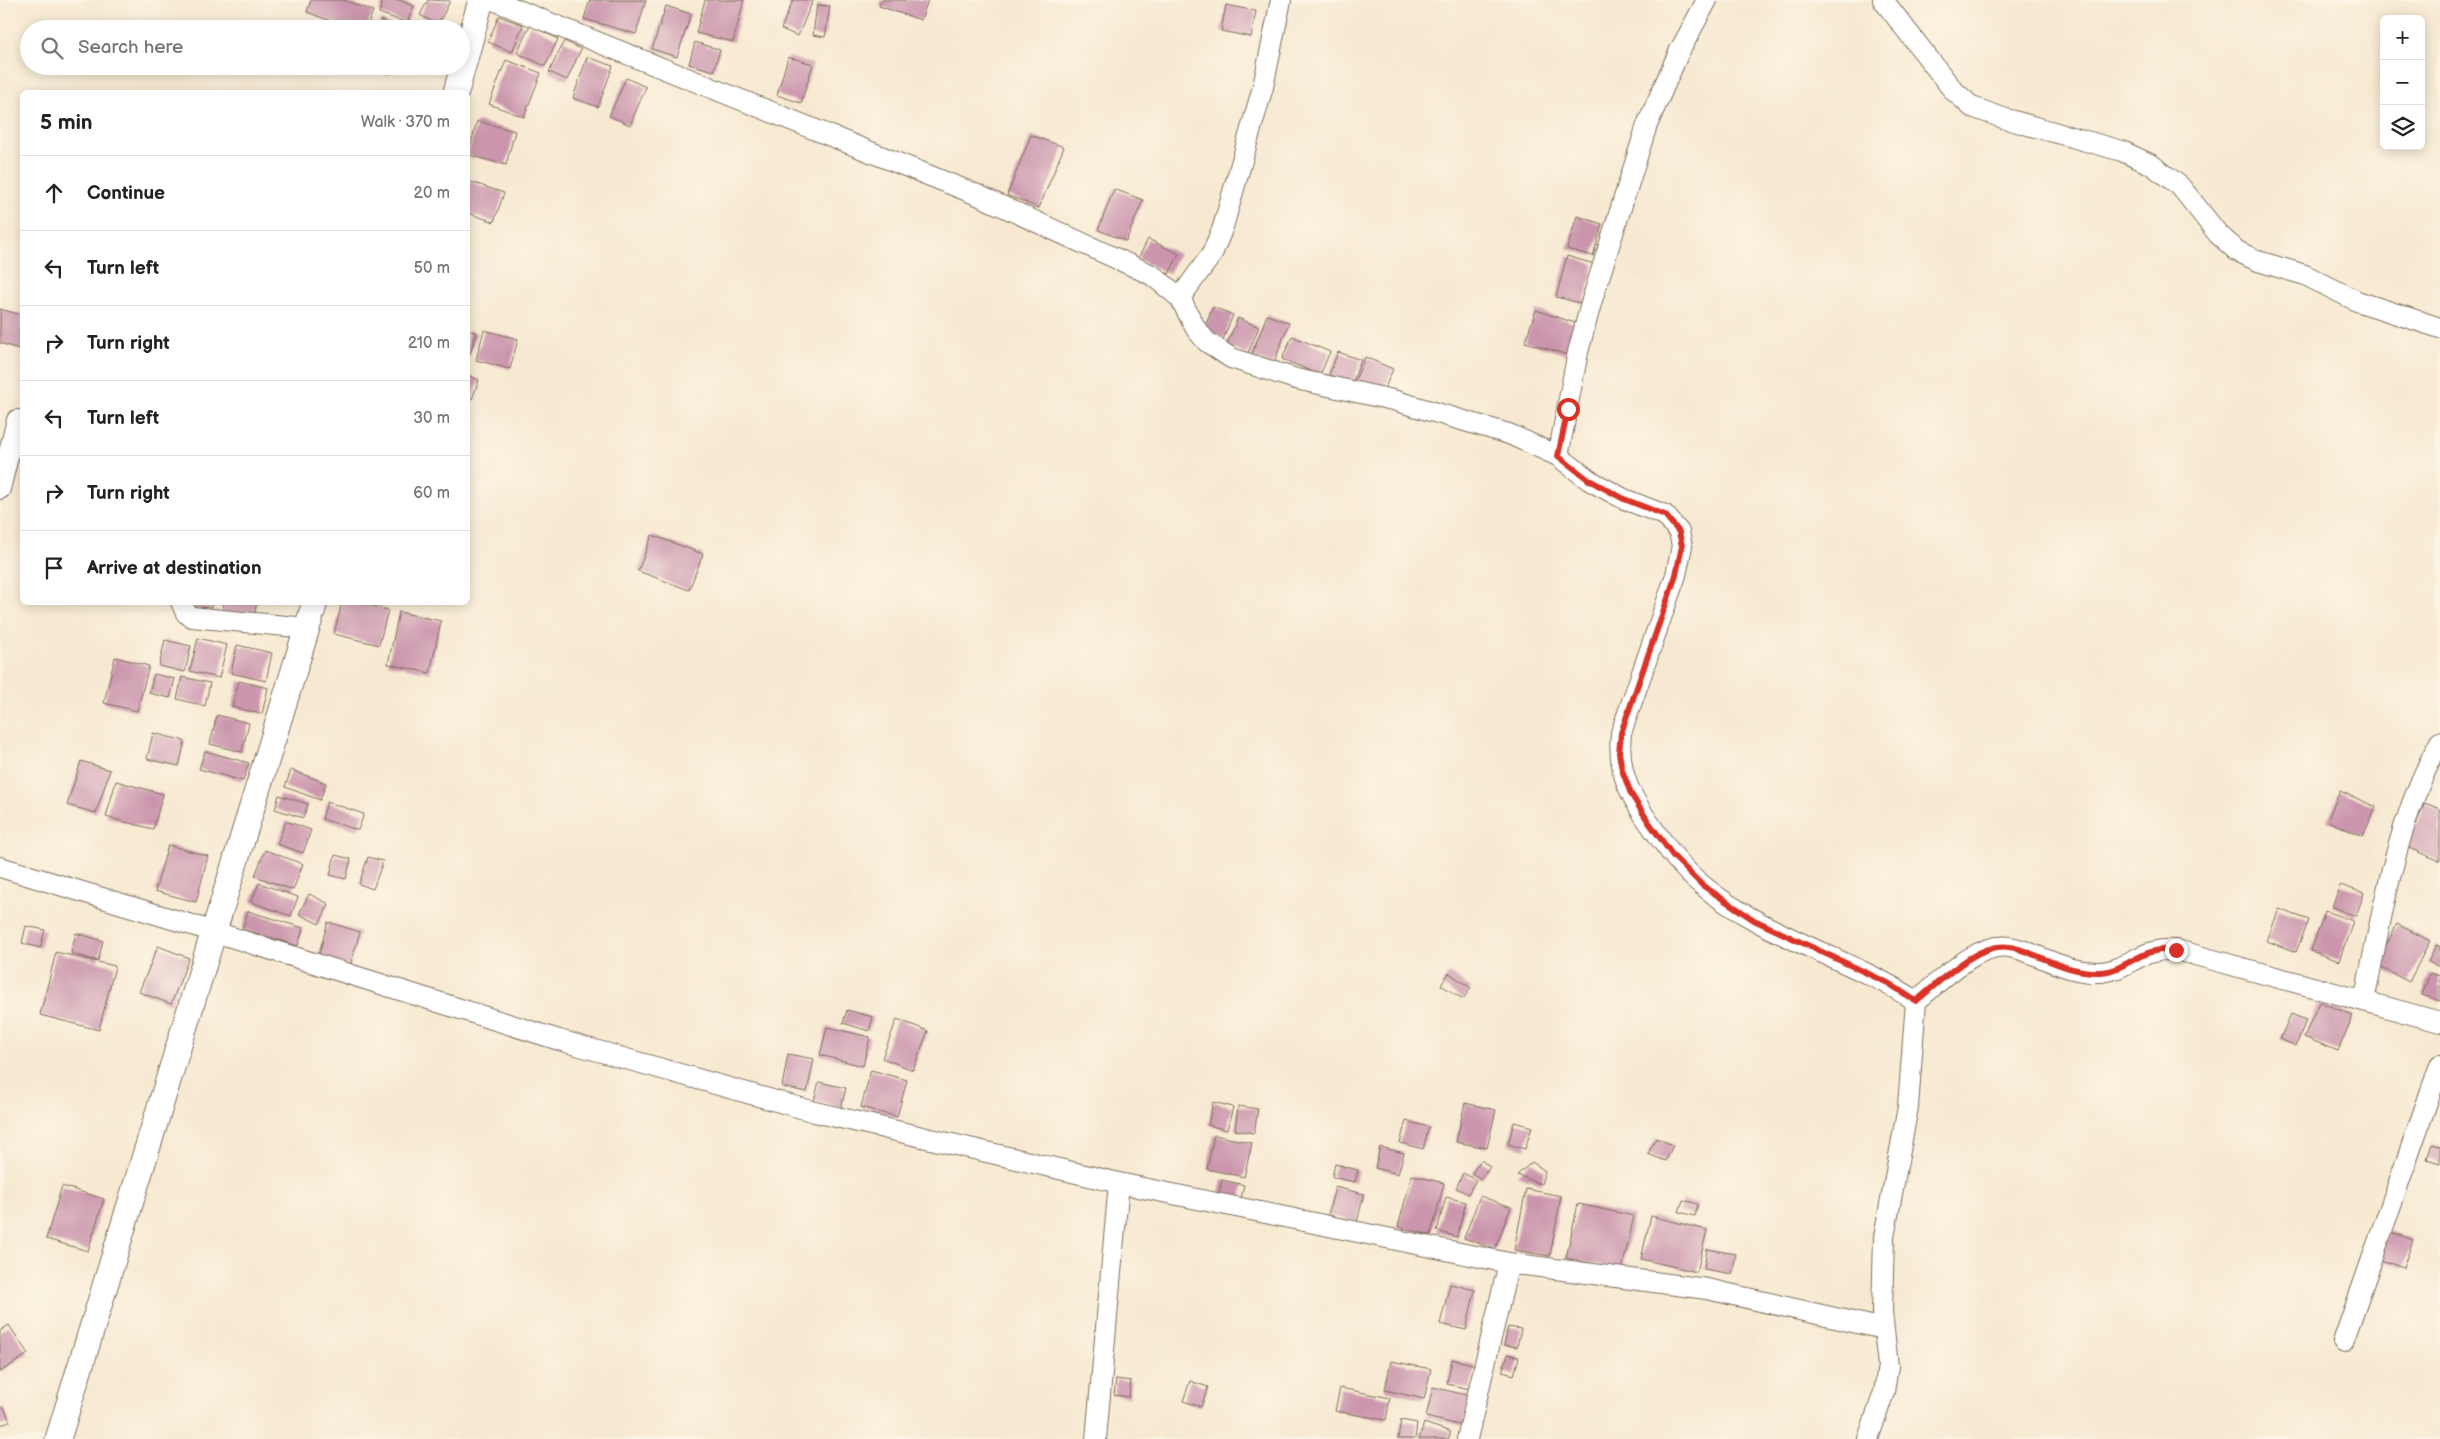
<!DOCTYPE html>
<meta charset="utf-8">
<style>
:root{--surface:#fff;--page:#f2f2f2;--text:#222;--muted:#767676;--line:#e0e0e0}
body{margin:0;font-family:"Balsamiq Sans",sans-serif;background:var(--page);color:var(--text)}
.controls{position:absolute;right:15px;top:15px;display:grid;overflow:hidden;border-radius:8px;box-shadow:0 2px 12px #0003}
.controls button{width:45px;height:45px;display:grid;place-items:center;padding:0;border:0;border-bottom:1px solid var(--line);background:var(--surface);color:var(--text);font:25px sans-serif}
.stop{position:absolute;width:15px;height:15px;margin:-11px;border:4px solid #d93025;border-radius:50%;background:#fff}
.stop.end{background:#d93025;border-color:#fff;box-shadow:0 1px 5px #0008}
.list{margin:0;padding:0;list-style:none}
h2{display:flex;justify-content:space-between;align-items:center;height:65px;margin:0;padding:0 20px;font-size:21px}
h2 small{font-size:16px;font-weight:400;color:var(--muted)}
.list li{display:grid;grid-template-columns:32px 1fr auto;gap:15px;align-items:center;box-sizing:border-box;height:75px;padding:0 20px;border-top:1px solid var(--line)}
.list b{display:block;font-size:19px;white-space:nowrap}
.list em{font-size:16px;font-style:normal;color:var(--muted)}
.icon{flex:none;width:28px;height:28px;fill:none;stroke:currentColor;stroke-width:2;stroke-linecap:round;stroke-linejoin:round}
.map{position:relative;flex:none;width:2440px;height:1439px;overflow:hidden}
.search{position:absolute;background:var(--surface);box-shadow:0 2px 12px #0003;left:20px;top:20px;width:450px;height:55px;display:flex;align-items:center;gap:12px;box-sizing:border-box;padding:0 18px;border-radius:28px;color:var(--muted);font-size:19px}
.panel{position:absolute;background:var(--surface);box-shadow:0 2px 12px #0003;left:20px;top:90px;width:450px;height:515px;border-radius:8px}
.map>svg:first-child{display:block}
.building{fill:#cb96ad}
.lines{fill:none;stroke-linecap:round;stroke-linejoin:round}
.minor-casing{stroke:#7d6d5d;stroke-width:22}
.tertiary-casing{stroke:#7d6d5d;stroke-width:27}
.minor{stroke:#fff;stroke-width:20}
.tertiary{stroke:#fff;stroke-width:25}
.route{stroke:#d93025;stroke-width:6}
</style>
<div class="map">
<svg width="2440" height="1439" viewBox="0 0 2440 1439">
<rect width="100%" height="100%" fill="#fcf5e5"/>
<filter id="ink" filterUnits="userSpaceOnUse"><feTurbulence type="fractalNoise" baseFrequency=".02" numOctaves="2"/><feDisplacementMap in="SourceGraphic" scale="10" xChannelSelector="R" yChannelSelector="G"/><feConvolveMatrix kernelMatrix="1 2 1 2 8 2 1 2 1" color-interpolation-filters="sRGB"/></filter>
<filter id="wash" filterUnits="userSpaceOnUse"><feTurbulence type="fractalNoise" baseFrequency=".0096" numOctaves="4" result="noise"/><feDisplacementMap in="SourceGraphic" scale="20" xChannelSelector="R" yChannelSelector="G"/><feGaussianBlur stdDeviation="1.12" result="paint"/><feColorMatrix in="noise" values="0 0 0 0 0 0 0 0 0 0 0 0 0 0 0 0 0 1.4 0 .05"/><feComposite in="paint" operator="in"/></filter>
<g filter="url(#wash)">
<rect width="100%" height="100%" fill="#f7e9d1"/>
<g id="blocks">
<path class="building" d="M311,0H343L373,11L366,29H351L307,12Z
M383,0H399L414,6L407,23L379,13Z
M428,0L450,1L438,25L420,15Z
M590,0H646L636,34L584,19Z
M705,0H744L733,42L696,33Z
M793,0H813L798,36L781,29Z
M882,0H928L921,20L879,6Z
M817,5L830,6L825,37L813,35Z
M1226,5L1256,11L1251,37L1221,31Z
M666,6L691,14L677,57L652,49Z
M499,16L523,25L512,52L488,42Z
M381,20L397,29H377Z
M530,25L558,39L545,66L517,53Z
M564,41L581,49L567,80L549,72Z
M695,42L720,50L714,71L689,64Z
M587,57L613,66L598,107L573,98Z
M788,57L813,64L801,103L777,95Z
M506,60L541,73L524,117L489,104Z
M369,66H392L389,74Z
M626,78L646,87L630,125L609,116Z
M477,121L515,131L506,165L468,155Z
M1031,135L1064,147L1039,208L1007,195Z
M468,181L504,193L494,222L468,213Z
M1114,189L1143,200L1126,241L1098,230Z
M1577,216L1602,224L1593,256L1567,249Z
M1148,239L1179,254L1169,274L1138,259Z
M1567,256L1594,264L1584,304L1556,297Z
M1213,307L1233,315L1222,342L1202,334Z
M0,309L22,315V350L0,343Z
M1536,310L1578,324L1568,355L1525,342Z
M1267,315L1289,323L1273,365L1251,356Z
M1238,318L1259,327L1247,355L1226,346Z
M468,330L477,333L468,359Z
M484,330L518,339L510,369L476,360Z
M1292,336L1330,352L1320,375L1282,359Z
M1338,352L1361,360L1352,384L1329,375Z
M1365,357L1393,369L1382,395L1354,383Z
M468,375L479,380L472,399L468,397Z
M652,535L703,554L689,590L638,571Z
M185,602H212L210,612L184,606Z
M224,602H257L253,621L222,613Z
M342,602H358L388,610L379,645L334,634Z
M399,612L441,621L430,673L388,664Z
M198,638L227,645L219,678L190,671Z
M165,640L191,646L185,672L159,666Z
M237,645L272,653L266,681L231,673Z
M115,657L149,666L137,711L104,703Z
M154,674L175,679L170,698L149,693Z
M182,677L210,683L205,706L177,699Z
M239,681L268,688L262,714L232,707Z
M217,715L249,723L242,752L210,744Z
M153,733L185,741L179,766L147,759Z
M205,751L249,763L243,781L199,769Z
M81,761L110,770L96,813L67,805Z
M291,770L326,783L320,800L285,787Z
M116,781L163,794L153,829L106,817Z
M2340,791L2376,807L2363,836L2327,821Z
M279,795L308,804L303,818L275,809Z
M327,802L364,814L358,830L322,819Z
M2425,803L2440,809V861L2406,847Z
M286,821L311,830L303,853L277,844Z
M168,845L208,856L196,902L155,891Z
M265,850L303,864L293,890L255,876Z
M335,855L351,859L346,879L330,875Z
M368,857L383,861L373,889L359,884Z
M259,883L298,897L291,916L251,902Z
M2340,885L2364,893L2356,916L2332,907Z
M309,894L329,904L319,924L299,914Z
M2279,909L2309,920L2296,952L2267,941Z
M248,911L303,928L298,946L242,929Z
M2325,911L2353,921L2339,961L2311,951Z
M328,922L360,932L350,966L318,957Z
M2397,924L2430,941L2409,982L2376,965Z
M26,926L45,930L40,948L22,943Z
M76,933L103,941L98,961L71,953Z
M2436,945L2440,947V967L2428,962Z
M158,946L189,958L171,1004L139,992Z
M56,952L115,966L99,1030L40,1015Z
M1449,973L1471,988L1463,999L1441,985Z
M2430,973L2440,976V1001L2422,995Z
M2319,1002L2353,1015L2338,1051L2304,1037Z
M847,1010L873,1017L869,1031L843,1023Z
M2291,1014L2306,1020L2296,1046L2280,1039Z
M897,1019L928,1031L913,1070L882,1058Z
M827,1027L870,1037L863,1066L820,1055Z
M788,1054L814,1059L807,1092L782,1087Z
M871,1070L907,1080L897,1117L861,1107Z
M819,1082L846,1088L841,1108L814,1101Z
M1213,1102L1233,1107L1227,1130L1208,1125Z
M1465,1103L1496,1110L1487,1148L1456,1142Z
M1238,1106L1258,1109L1254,1133L1235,1130Z
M1406,1121L1429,1127L1423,1149L1400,1143Z
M1514,1122L1532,1127L1525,1149L1508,1144Z
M1214,1135L1252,1143L1244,1177L1207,1169Z
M1656,1138L1673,1145L1666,1161L1648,1154Z
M2432,1144L2440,1147V1163L2427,1159Z
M1380,1147L1404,1153L1398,1174L1375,1168Z
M1481,1160L1490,1167L1481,1179L1472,1173Z
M1532,1162L1545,1171L1541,1184L1517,1175Z
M1335,1164L1358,1170L1355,1182L1332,1177Z
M1463,1173L1476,1180L1468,1194L1456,1188Z
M1412,1175L1444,1183L1431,1235L1398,1227Z
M1222,1180L1244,1185L1240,1203L1218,1198Z
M62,1186L104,1199L88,1251L46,1239Z
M1335,1187L1364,1194L1357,1222L1328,1215Z
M1526,1189L1561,1196L1550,1256L1514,1250Z
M1480,1196L1511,1207L1495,1249L1464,1238Z
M1446,1197L1466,1202L1457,1237L1437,1231Z
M1683,1200L1698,1204L1695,1216L1679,1212Z
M1578,1204L1634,1216L1622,1270L1566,1258Z
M1651,1216L1707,1230L1697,1272L1641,1259Z
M2389,1231L2413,1240L2403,1268L2379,1259Z
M1707,1249L1736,1254L1732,1274L1704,1269Z
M1450,1284L1475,1290L1466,1330L1440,1324Z
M9,1325L28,1354L0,1372V1331Z
M1508,1327L1521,1329L1517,1347L1504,1345Z
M1508,1354L1519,1357L1514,1375L1502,1372Z
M1452,1359L1476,1365L1470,1389L1447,1384Z
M1391,1361L1431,1369L1424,1399L1385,1390Z
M1116,1379L1131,1381L1129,1397L1114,1395Z
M1190,1381L1208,1387L1201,1407L1183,1401Z
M1433,1387L1470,1396L1463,1426L1426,1417Z
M1340,1388L1390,1398L1386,1420L1335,1411Z
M4,1407L10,1422L0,1425V1409Z
M1401,1420L1417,1423L1415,1439H1398Z
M1424,1423L1451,1432L1448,1439H1419Z"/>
</g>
</g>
<g filter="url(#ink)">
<use href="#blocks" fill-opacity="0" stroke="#7d6d5d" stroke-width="1"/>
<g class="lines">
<g class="minor-casing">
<path id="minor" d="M493,0L980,196L1152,275L1180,298L1196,329L1207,342L1231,358L1296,379L1393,400L1509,434L1558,456L1589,480L1624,499L1665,515L1679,532L1682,546L1676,575L1621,733C1617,772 1630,796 1652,827C1667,848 1682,869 1702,885C1765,937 1848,957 1916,1001
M1883,0L1953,90L1972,107L2003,118L2122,151L2152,165L2180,186L2218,234L2237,251L2258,261L2305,275L2357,301L2440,328
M1180,298L1212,254L1223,227L1263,87L1281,0
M1558,456L1578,352L1592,300L1647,125L1679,52L1707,0
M0,489L17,420
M181,602L186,613L192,617L307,628
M0,867L215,932L559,1040L815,1112L1119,1183L1509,1263L1707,1289L1884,1329
M2364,1001C2382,915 2396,820 2440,742
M2343,1342L2440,1065
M1096,1439L1119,1183
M1467,1439L1509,1263
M1868,1439L1884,1392L1888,1366L1882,1312L1884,1237L1908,1107L1916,1001C1940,982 1977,942 2009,947C2020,948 2032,954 2042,958C2062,966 2079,973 2101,972C2129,970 2139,947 2177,950L2440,1022"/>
</g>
<g class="tertiary-casing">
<path id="tertiary" d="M456,92L481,0
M58,1439L315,602"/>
</g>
<use href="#minor" class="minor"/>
<use href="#tertiary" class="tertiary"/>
</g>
</g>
<g class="lines" filter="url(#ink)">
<path class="route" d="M1568,409L1558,456L1589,480L1624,499L1665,515L1679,532L1682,546L1676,575L1621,733L1619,753L1622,770L1631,794L1648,821L1673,856L1702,885L1754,920L1888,983L1916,1001C1940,982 1977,942 2009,947C2020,948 2032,954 2042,958C2061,966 2079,973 2101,972C2129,970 2139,946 2176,950"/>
</g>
</svg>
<div class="controls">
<button>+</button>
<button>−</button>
<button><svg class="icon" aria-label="layers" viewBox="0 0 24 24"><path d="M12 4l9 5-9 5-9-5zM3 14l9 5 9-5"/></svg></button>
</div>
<div class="stop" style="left:1568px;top:409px"></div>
<div class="stop end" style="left:2176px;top:950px"></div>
<div class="search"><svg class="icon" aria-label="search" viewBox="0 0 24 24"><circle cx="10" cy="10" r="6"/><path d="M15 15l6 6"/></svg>Search here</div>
<section class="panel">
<h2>5 min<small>Walk · 370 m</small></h2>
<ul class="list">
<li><svg class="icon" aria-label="ahead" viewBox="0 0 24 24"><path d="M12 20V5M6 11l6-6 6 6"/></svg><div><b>Continue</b></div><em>20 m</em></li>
<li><svg class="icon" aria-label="left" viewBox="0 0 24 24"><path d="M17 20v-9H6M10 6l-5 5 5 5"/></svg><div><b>Turn left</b></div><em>50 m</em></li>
<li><svg class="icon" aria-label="right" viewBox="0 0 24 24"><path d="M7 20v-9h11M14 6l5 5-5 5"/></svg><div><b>Turn right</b></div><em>210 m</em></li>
<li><svg class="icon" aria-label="left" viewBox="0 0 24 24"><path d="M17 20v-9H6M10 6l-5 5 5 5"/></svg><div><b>Turn left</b></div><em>30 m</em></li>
<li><svg class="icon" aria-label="right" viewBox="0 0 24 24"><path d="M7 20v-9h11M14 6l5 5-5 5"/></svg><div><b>Turn right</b></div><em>60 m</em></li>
<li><svg class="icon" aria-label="arrive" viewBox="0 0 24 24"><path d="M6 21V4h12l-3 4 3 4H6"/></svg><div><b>Arrive at destination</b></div></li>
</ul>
</section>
</div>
